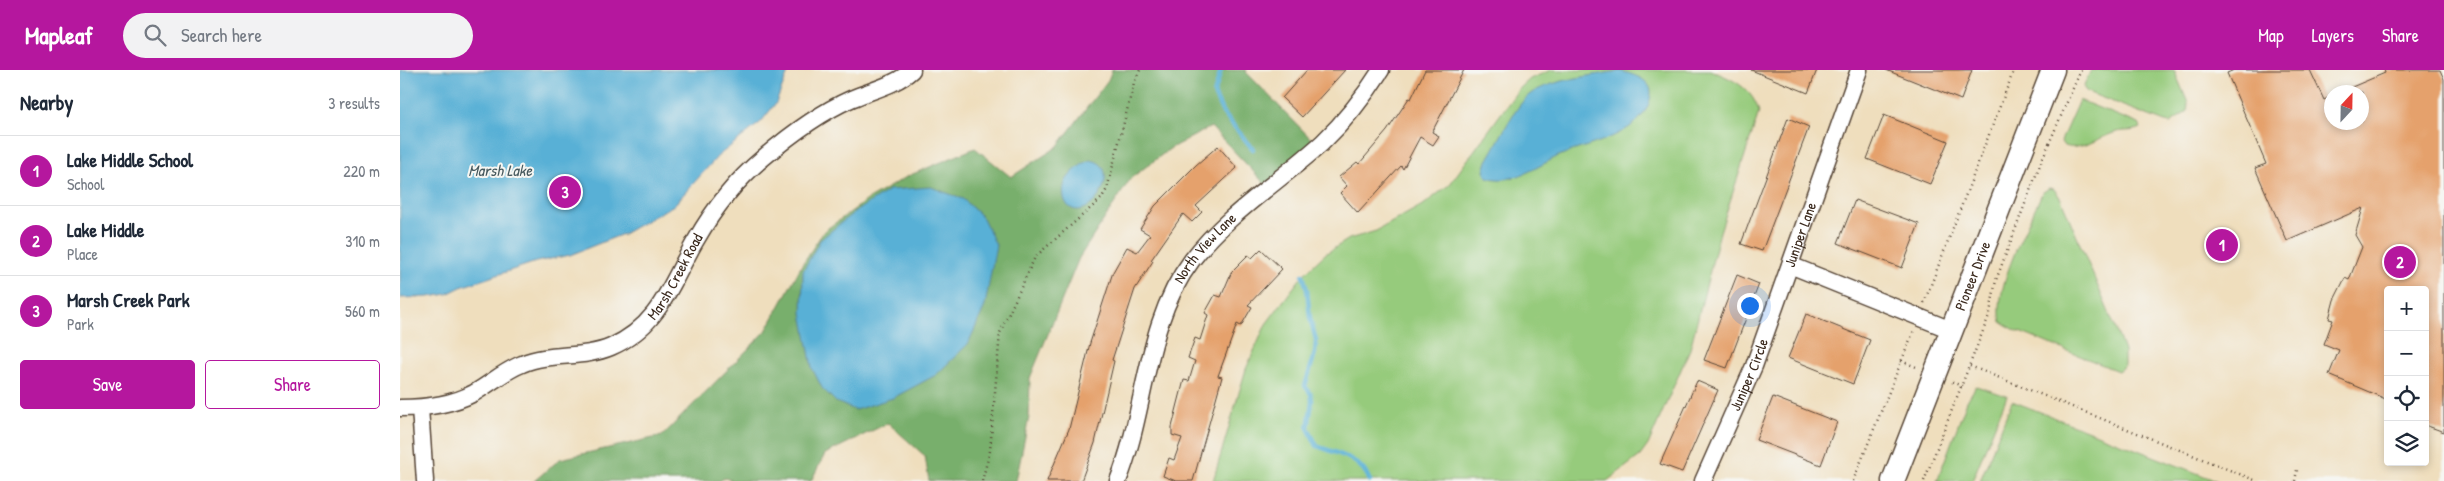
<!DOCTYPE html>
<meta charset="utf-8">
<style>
:root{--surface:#fff;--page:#f2f2f3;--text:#1f2937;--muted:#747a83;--line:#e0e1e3;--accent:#b5179e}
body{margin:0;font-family:"Patrick Hand",sans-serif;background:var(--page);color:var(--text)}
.controls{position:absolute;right:15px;bottom:15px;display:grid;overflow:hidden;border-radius:5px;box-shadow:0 2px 8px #0003}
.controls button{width:45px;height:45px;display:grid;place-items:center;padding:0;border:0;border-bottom:1px solid var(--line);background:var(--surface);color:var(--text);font:25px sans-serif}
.compass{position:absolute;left:1924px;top:15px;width:45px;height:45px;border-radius:50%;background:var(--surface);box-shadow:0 2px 8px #0003;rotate:22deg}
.you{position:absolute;left:1349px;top:235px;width:18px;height:18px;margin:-12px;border:4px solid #fff;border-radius:50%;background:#1a73e8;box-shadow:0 0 0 8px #1a73e833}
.badge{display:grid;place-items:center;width:32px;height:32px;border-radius:50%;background:var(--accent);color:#fff;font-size:16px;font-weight:700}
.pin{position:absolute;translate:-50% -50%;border:2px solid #fff;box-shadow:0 1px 5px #0006}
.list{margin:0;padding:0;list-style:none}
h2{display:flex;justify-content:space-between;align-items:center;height:65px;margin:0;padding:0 20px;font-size:21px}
h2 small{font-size:16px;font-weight:400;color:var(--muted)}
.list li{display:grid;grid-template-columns:32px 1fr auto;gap:15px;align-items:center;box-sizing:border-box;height:70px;padding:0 20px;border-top:1px solid var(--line)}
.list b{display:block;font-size:19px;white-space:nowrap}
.list p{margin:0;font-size:16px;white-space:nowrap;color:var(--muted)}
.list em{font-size:16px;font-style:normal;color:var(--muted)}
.actions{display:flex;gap:10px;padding:15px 20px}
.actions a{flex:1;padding:11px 0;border:1px solid var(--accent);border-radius:5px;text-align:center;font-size:18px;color:var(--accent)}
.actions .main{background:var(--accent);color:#fff}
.icon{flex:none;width:28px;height:28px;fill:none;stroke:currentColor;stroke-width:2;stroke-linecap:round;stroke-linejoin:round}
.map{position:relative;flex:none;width:2044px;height:411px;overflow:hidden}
header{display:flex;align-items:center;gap:30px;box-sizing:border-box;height:70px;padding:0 25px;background:var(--accent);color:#fff}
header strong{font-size:24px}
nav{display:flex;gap:28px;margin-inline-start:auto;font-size:18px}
.search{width:350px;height:45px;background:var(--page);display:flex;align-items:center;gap:12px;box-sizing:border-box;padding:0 18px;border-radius:28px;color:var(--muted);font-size:19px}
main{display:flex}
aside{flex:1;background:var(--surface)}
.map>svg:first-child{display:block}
.green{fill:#96cb7c;stroke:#687a4d}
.forest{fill:#78af6c;stroke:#5a6c45}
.water{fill:#59b0d6;stroke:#4a6d7a}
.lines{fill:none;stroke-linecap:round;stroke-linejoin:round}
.stream{stroke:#59b0d6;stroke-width:4.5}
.building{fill:#e5a16c}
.street-casing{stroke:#564536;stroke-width:19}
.secondary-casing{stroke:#564536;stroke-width:25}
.path{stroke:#564536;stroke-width:2.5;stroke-dasharray:1 4;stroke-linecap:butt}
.street{stroke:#fff;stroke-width:16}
.secondary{stroke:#fff;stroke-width:22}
.labels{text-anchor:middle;stroke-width:4;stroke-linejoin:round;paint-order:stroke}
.street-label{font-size:15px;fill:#3b2a1e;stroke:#f6f6f2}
.water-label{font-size:16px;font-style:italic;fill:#46595e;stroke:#f6f6f2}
</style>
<header>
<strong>Mapleaf</strong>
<div class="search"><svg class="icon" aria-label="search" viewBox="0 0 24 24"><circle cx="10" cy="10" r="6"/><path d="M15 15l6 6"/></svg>Search here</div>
<nav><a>Map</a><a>Layers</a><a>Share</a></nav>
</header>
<main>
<aside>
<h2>Nearby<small>3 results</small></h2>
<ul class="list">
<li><span class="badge">1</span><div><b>Lake Middle School</b><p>School</p></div><em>220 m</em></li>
<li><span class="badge">2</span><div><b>Lake Middle</b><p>Place</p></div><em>310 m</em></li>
<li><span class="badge">3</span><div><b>Marsh Creek Park</b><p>Park</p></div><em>560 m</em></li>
</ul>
<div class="actions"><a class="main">Save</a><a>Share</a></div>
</aside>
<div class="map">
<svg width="2044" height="411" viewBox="0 0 2044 411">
<rect width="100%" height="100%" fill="#f6f6f2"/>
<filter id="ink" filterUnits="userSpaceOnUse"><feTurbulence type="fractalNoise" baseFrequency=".02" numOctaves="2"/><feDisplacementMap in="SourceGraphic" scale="10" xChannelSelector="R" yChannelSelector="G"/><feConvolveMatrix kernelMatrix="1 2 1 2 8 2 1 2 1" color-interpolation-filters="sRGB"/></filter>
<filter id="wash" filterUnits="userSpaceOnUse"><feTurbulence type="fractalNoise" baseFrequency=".0096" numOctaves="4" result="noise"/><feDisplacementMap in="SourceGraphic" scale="20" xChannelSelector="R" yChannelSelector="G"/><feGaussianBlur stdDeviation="1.12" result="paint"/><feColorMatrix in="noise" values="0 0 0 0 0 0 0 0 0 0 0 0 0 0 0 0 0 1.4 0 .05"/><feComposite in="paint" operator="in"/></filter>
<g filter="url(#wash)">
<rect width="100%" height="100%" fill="#efdebd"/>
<path class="green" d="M1151,0H1310C1332,9 1352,17 1359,42L1320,162L1290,279L1248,375L1240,386L1207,411H813L846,299L866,254L903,205L925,184L949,169L976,161L1026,133L1050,114L1118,20L1130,9Z
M1691,0H1774L1788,33L1787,42L1770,53L1765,52L1687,22L1683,17Z
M1679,30L1739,54L1741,58C1733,62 1726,60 1717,62C1701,66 1681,82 1664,76L1661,72L1663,66Z
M1649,118L1654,119L1661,129L1715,257L1724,281V296L1718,301L1617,261L1601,252C1593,217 1628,156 1642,123Z
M1576,316L1607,326L1572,411H1537L1567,331Z
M1612,331L1817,411H1580Z"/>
<path class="forest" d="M712,0H847L846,2L918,76L868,117L811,57L771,78L731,108L679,188L630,308L629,347L616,411H529L525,386L488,353L425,384L411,411H334L325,408L319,411H134L160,389L262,366L366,261L403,193L424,161L470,128L508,106L575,78L611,107L657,77L708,10Z"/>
<path class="water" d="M0,0H389L376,33L361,52L318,86L274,135L223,164L170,185L136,192L61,217L47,224L29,227L0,228Z
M1220,1C1231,4 1252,9 1251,24C1247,64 1191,73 1161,85C1138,95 1114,116 1087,107L1084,101L1087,91C1098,73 1113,39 1129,25C1148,10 1195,5 1220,1Z
M690,90C721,94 699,141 677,140C663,139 660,120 667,109C673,101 681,94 690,90Z
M531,117L563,129L583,148L596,175L585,236L568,274L536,305L493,328L455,340L436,332L422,318L412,298L402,243L403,201L420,170L453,143L489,120Z"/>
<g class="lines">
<path class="stream" d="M821,0L814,24L823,43L853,79
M903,205L907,220L910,248L916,270L915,283L905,316L911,324L912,331L908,358L917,376C939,384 961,388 970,411"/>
</g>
<g id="blocks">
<path class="building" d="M907,0H945L902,47L882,28Z
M1025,0H1064L1032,62L1039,66L1033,75L1020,67L1003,99L1001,96L958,143L940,123L947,116L939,107L957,92L959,94L987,61L1009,28L1011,29Z
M1351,0H1417L1408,23Z
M1486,0H1572L1561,30Z
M1834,0H1910L1924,30L1932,26V52H1962V22H1940L1985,3L1984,0H2040L2044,9V362L2025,355V220H1988V330L1929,305L1939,280L1924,274L1933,250L1929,249L1934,230L1945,208L1949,210L1962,177L1955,165L1963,138L1887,171L1855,98L1866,94L1827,3Z
M1484,45L1548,71L1530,114L1467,89Z
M1388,48L1409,57L1362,181L1341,174Z
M818,76L837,98L796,136L802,142L792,152L783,144L751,190L753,191L735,219L712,290L714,291L695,373L681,411H647L669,359L690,273L713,202L727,177L737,182L750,165L740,159L755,136L796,95Z
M1455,130L1519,154L1502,198L1438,173Z
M861,179L882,199L848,235L852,237L841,256L837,254L818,306L822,307L793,411H776L763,406L769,388L774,390L782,368L772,365V357L784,310L789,311L795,291L788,288L795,268L800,270L808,245L805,243L815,225L821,227L832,201L848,185L852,188Z
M1337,205L1359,214L1327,298L1304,290Z
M1406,244L1470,270L1453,314L1388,288Z
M1297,311L1318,320L1282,402L1260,394Z
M1373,327L1437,352L1421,395L1356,370Z"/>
</g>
</g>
<g filter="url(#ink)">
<use href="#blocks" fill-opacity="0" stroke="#564536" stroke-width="1"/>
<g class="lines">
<g class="street-casing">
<g id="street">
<path d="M1390,195L1551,260"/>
<path id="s1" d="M0,338C25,338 51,335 74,323C90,314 104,301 122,294C150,282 183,289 211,277C261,255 271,212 296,170C313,140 337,110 363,88C390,65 419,43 451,29C472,20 496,15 512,0"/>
<path d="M20,338L25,411"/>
<path id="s2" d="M718,411C747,339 744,254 792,190C828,143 879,112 922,73C945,51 964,27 981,0"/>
<path id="s3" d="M1303,411L1354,296L1459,0"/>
</g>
</g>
<g class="secondary-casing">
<g id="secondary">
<path id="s4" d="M1493,411L1653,0"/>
</g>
</g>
<path class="path" d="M1524,233L1614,0
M1501,291L1519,298
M1570,296L1857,411
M1552,312L1562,316
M582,411L590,381L600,263L635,187L701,129L707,119L734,13L740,0
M1453,411L1514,260
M1524,411L1590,243L1596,210L1641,92L1681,0
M1895,411L1897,400"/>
<use href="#street" class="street"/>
<use href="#secondary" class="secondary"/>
</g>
</g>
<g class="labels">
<g class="street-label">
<text dy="5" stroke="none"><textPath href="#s3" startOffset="265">Juniper Lane</textPath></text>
<text dy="5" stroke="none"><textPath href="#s2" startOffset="252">North View Lane</textPath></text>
<text dy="5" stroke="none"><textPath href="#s1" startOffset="321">Marsh Creek Road</textPath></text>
<text dy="5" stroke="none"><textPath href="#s4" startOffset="220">Pioneer Drive</textPath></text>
<text dy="5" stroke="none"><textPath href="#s3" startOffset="116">Juniper Circle</textPath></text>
</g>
<g class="water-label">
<text x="100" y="106">Marsh Lake</text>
</g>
</g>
</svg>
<div class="controls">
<button>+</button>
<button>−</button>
<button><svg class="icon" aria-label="locate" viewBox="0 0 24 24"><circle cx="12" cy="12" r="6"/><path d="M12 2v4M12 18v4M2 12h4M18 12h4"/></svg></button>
<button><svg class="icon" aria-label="layers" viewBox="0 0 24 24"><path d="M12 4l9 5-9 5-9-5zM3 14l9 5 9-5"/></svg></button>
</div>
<svg class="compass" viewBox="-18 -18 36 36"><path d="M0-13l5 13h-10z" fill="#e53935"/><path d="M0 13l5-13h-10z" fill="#747a83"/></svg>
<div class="you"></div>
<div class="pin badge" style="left:1822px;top:175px">1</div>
<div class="pin badge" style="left:2000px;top:192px">2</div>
<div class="pin badge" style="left:165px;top:122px">3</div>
</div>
</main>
